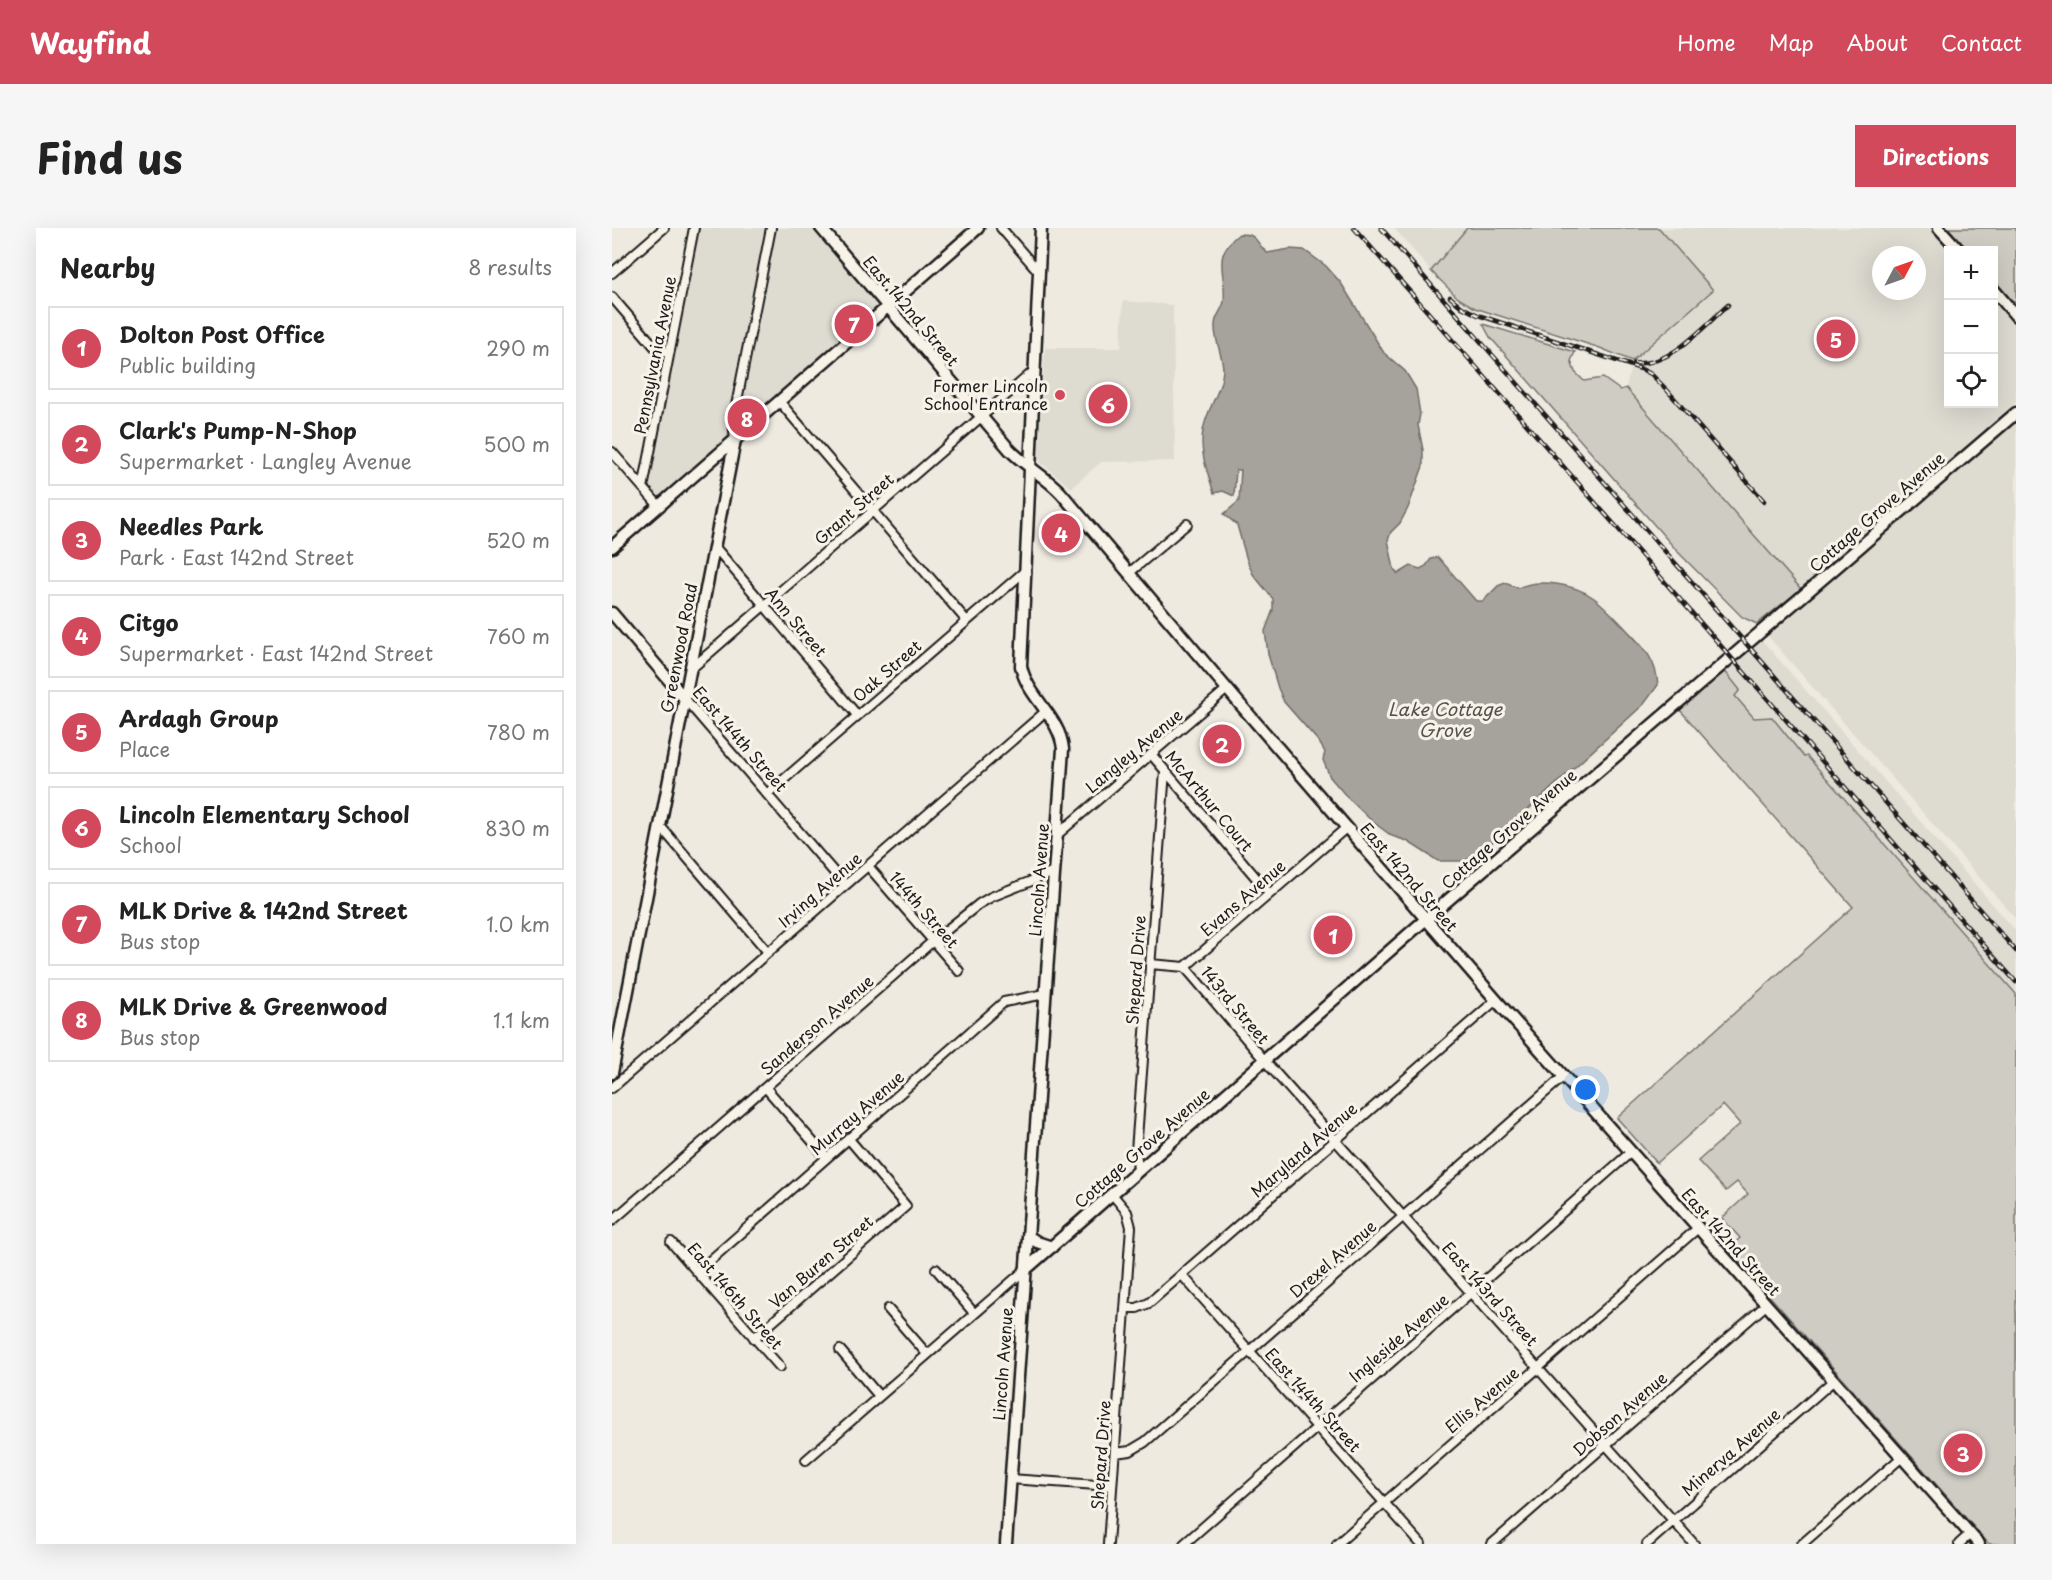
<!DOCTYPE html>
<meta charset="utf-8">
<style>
:root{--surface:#fff;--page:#f6f6f6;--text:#222;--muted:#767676;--line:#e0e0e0;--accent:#d1495b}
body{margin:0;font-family:"Playpen Sans",sans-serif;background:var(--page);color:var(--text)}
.controls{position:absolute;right:18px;top:18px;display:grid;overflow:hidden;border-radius:0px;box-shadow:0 6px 24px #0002}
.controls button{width:54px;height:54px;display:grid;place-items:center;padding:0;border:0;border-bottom:2px solid var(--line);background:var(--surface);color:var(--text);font:30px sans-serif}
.compass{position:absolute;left:1260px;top:18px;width:54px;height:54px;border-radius:50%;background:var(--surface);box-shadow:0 6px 24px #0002;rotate:49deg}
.you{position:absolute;left:974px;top:862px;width:21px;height:21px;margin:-15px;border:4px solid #fff;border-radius:50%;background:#1a73e8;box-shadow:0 0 0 9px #1a73e833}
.badge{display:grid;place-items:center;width:39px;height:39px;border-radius:50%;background:var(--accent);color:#fff;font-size:20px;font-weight:700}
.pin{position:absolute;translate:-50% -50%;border:3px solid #fff;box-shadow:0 2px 6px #0006}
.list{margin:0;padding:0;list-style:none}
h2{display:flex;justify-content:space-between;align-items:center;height:78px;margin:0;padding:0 24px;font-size:26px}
h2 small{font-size:20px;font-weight:400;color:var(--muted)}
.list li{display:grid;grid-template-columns:39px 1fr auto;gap:18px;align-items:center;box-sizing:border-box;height:84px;margin:0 12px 12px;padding:0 12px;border:2px solid var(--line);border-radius:0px}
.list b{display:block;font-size:22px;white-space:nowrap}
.list p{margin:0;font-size:20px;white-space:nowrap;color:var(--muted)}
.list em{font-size:20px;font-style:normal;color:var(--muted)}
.icon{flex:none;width:33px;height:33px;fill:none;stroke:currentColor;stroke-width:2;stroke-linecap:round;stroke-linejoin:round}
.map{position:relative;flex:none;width:1404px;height:1316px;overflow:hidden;border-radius:0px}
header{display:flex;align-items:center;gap:36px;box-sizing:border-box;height:84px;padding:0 30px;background:var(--accent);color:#fff}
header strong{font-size:28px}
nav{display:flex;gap:33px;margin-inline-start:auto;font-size:21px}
.intro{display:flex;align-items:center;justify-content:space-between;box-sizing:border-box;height:144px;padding:0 36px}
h1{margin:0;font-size:42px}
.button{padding:15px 27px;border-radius:0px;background:var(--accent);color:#fff;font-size:21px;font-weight:700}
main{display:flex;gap:36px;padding:0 36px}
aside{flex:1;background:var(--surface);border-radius:0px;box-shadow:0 6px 24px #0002}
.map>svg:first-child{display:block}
.built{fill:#dedbd1;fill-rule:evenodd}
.green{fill:#cfccc3;stroke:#767470;stroke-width:1.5}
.water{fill:#a6a39d;stroke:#6f6d69;stroke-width:1.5}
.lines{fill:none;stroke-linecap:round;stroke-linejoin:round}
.street-casing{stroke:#1c1c1c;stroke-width:12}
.secondary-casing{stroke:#1c1c1c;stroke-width:15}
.street{stroke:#f7f3e8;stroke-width:8}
.secondary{stroke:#f7f3e8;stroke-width:10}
.rail-casing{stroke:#1c1c1c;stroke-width:4.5}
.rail{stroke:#f7f3e8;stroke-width:2;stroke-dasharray:7;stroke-linecap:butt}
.poi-dot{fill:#d1495b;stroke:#f7f3e8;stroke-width:2}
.labels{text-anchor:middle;stroke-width:6;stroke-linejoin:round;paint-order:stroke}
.street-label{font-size:16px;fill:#1c1c1c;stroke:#f7f3e8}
.poi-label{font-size:16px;fill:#1c1c1c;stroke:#f7f3e8;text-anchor:end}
.water-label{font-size:18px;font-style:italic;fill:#535250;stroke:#f7f3e8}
</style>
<header>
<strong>Wayfind</strong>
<nav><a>Home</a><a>Map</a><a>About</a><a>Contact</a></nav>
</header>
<div class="intro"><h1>Find us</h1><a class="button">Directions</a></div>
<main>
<aside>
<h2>Nearby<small>8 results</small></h2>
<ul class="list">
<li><span class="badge">1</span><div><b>Dolton Post Office</b><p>Public building</p></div><em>290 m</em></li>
<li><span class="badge">2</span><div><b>Clark's Pump-N-Shop</b><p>Supermarket · Langley Avenue</p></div><em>500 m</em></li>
<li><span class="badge">3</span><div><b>Needles Park</b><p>Park · East 142nd Street</p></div><em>520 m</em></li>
<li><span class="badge">4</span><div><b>Citgo</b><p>Supermarket · East 142nd Street</p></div><em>760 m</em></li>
<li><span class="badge">5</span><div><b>Ardagh Group</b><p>Place</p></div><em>780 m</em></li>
<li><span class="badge">6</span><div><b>Lincoln Elementary School</b><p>School</p></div><em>830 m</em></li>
<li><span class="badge">7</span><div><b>MLK Drive &amp; 142nd Street</b><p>Bus stop</p></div><em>1.0 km</em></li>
<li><span class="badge">8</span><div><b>MLK Drive &amp; Greenwood</b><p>Bus stop</p></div><em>1.1 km</em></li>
</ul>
</aside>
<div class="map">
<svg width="1404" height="1316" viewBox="0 0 1404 1316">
<rect width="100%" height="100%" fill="#eeeae0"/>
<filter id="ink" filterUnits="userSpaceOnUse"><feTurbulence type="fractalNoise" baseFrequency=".0167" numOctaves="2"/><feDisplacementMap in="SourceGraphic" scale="12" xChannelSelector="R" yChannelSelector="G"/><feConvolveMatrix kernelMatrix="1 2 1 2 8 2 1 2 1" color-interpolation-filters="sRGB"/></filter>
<g filter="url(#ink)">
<path class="built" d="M81,0H208L276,79L42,272L31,260Z
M782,0H855L819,43Z
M1047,0H1321L1341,22H1336V176H1382V69L1404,95V174L1189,361L1014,160L1020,133L1101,62ZM1269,27H1305V63H1269Z
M511,73L561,77L563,233L489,234L459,260L426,232L433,120H509Z
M1404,189V691L1154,406Z
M1148,410L1404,703V766L1195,528L1192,529L1160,489L1142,491L1123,468L1112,442Z"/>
<path class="green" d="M855,0H1047L1101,62L1020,133L988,120L863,80L846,70L819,43Z
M1336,0H1404V77L1382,52V22H1356Z
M871,96L963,124L959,133L963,144L972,153L991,150L1008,162L1014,160L1189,361L1145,396L1130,389L1066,324L878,109Z
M1112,442L1128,462L1123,468L1142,490L1160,489L1192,529L1195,528L1404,766V1316H1377L1116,1021L1128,1010L1110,990L1136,966L1125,954L1114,963L1086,933L1128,896L1111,877L1045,935L1005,890L1241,679L1068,482Z"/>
<path class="water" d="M627,6C647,6 642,13 655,25L678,21L692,22L714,38L729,55L772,125L793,143L804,161L808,186L806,197L811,222V238L796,280L788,295L779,304L776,312L782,341L786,346L799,338L808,341L814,338L819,331L826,329L864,373H871L886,358L893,355L906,360C926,350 963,356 982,370C994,379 1004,391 1015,402C1032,420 1044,431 1046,457L1032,476L873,621L853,633H826L795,613L780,608L761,594L735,569L718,549L711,532L713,524L707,514L672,474L666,460L656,426L653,403L661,382V371L641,346L635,332L625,297L612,286L627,273L629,242H624L622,268L611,263L602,265C596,245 587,224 591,203C594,182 610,163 611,142C611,126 602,113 603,97C603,87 611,82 612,73C615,45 598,28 627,6Z"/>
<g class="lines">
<g class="street-casing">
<path id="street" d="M389,0L427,44
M0,45L52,0
M0,69L43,119L57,126
M167,173L354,392
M123,212L121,193L159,0
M0,224L47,278
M31,260L82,0
M102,318L245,487
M517,345L575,296
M79,441L423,142
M73,471L233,657
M539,526L657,665
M155,566L413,343
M49,599L156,724
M446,606L615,461
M256,638L347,743
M538,736L573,739L734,600
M573,739L653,833L1082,1316
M0,860L433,484
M154,860L214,929
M526,942L524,923L553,543
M0,993L321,713L367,676L379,669L442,644
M59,1014L168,1139
M324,1041L362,1085
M85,1044L392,774L433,766
M570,1047L809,1316
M513,1080H525L537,1075L884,772
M276,1081L315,1126
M142,1110L294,978L236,910
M228,1122L267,1168
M503,1225L518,1223L533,1214L952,848
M194,1232L413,1042
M398,1251L500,1258
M496,1316L519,999L515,984L500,966
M572,1316L1019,924
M725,1316L1086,1000
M880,1316L1154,1077
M1035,1316L1222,1152
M1190,1316L1290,1229
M1347,1316L1358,1306"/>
</g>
<g class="secondary-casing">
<path id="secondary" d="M209,0L397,221C413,238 433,248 449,265L627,475L884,772L1367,1316
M1327,0L1347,22
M1382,62L1404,88
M0,319L366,0
M0,385L73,471
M0,845L123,212
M416,1008L425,1014L440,1019
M413,1042L814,691L1404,185
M394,1316L451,521C448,489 415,469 409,438L429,0"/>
</g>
<use href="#street" class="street"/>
<use href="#secondary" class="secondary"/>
<g class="rail-casing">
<path id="rail" d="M742,0L1404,754
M769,0L1404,723
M838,69L850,79L866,87L1029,141L1039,146L1055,162L1152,273
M1022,135C1058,139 1091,99 1116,77"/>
</g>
<use href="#rail" class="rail"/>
</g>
</g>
<circle class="poi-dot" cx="448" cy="167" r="6"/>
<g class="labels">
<g class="street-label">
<text transform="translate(299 83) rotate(50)" y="6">East 142nd Street</text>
<text transform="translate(43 127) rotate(-79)" y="6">Pennsylvania Avenue</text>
<text transform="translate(242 281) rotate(-41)" y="6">Grant Street</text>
<text transform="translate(1265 284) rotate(-41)" y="6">Cottage Grove Avenue</text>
<text transform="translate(184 394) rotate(50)" y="6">Ann Street</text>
<text transform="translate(67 420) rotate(-79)" y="6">Greenwood Road</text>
<text transform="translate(275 443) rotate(-41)" y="6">Oak Street</text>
<text transform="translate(128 511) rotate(49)" y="6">East 144th Street</text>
<text transform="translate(522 523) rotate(-40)" y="6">Langley Avenue</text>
<text transform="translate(597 573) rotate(50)" y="6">McArthur Court</text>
<text transform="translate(897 601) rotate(-41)" y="6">Cottage Grove Avenue</text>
<text transform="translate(797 649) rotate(49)" y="6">East 142nd Street</text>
<text transform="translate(427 652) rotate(-86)" y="6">Lincoln Avenue</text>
<text transform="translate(208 662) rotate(-41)" y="6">Irving Avenue</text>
<text transform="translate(631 670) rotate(-41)" y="6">Evans Avenue</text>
<text transform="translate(312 682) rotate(49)" y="6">144th Street</text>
<text transform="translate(524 742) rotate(-86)" y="6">Shepard Drive</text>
<text transform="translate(623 777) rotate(50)" y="6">143rd Street</text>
<text transform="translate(205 797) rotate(-41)" y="6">Sanderson Avenue</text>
<text transform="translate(245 885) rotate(-41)" y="6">Murray Avenue</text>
<text transform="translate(530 920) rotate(-41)" y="6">Cottage Grove Avenue</text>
<text transform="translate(692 922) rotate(-41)" y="6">Maryland Avenue</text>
<text transform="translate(1119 1014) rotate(48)" y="6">East 142nd Street</text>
<text transform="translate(721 1031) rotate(-41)" y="6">Drexel Avenue</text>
<text transform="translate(209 1034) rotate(-41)" y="6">Van Buren Street</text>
<text transform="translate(878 1066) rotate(48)" y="6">East 143rd Street</text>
<text transform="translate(123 1068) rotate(49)" y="6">East 146th Street</text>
<text transform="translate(787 1110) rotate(-41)" y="6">Ingleside Avenue</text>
<text transform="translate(391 1136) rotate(-86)" y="6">Lincoln Avenue</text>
<text transform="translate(701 1172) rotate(48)" y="6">East 144th Street</text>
<text transform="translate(870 1172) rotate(-41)" y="6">Ellis Avenue</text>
<text transform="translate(1008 1186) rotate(-41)" y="6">Dobson Avenue</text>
<text transform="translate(1119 1224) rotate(-41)" y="6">Minerva Avenue</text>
<text transform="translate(489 1227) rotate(-86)" y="6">Shepard Drive</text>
</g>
<g class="poi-label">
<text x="436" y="164">Former Lincoln<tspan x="436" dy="18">School Entrance</tspan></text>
</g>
<g class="water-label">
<text x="833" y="488">Lake Cottage<tspan x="833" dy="21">Grove</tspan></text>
</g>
</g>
</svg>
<div class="controls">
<button>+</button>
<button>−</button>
<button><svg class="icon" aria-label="locate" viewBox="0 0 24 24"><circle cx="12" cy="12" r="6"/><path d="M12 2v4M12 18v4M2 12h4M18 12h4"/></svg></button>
</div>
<svg class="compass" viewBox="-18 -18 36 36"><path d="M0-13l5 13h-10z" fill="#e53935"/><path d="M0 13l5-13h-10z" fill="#767676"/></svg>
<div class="you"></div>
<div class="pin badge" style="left:721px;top:707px">1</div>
<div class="pin badge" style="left:610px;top:516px">2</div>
<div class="pin badge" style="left:1351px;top:1225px">3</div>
<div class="pin badge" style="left:449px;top:305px">4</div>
<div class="pin badge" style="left:1224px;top:111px">5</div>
<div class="pin badge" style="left:496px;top:176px">6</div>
<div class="pin badge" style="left:242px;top:96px">7</div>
<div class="pin badge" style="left:135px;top:190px">8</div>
</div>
</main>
